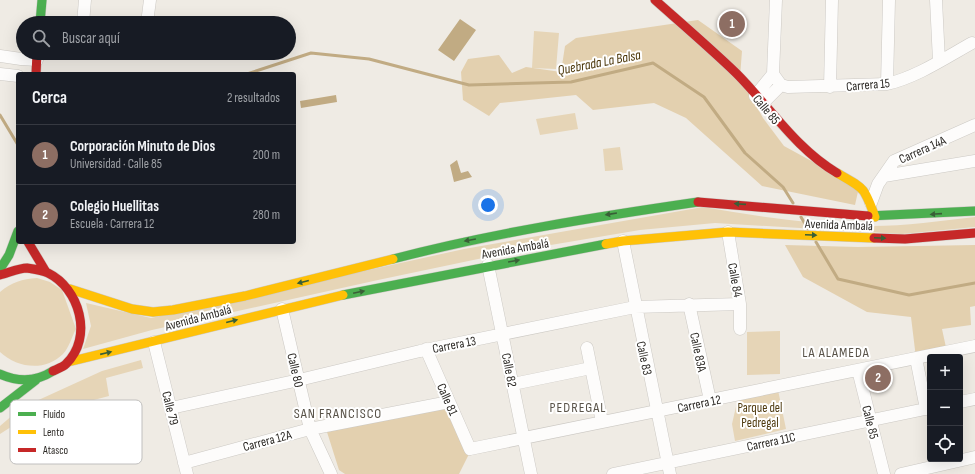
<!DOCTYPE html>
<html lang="es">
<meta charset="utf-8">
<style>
:root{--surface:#171b24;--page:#20242c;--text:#f1f3f6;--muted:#9ea1a6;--line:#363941;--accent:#db2777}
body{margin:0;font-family:"Sofia Sans Condensed",sans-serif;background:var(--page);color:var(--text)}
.controls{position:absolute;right:12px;bottom:12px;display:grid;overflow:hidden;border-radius:4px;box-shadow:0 4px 16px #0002}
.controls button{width:36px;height:36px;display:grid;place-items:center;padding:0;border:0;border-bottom:1px solid var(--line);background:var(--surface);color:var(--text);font:20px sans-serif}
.you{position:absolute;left:488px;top:205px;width:14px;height:14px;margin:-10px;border:3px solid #fff;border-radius:50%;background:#1a73e8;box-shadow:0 0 0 6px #1a73e833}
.badge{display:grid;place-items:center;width:26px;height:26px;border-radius:50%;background:var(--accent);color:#fff;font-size:13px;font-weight:700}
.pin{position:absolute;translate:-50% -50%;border:2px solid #fff;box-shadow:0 1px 4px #0006}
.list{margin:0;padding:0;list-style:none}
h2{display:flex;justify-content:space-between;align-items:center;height:52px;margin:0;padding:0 16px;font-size:17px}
h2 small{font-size:13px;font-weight:400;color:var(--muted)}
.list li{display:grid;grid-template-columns:26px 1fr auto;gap:12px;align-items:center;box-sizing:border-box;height:60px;padding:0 16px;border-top:1px solid var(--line)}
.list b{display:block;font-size:15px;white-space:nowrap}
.list p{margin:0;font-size:13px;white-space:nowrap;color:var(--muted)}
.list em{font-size:13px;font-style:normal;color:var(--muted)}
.icon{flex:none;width:22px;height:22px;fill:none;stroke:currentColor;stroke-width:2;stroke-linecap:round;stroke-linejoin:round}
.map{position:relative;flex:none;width:975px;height:474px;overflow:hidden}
.search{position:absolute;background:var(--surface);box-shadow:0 4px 16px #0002;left:16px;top:16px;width:280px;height:44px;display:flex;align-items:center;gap:10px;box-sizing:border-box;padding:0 14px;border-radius:22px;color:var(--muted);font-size:15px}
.panel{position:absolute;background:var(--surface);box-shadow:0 4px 16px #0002;left:16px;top:72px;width:280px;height:172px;border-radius:4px}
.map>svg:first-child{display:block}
.green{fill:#e6d5b7}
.forest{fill:#e3d0af}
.water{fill:#c1ab83}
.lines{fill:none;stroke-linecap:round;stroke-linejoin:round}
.stream{stroke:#c1ab83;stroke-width:3}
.street-casing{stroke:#ccc9c4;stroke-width:13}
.fast-casing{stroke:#ccc9c4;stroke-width:10}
.slow-casing{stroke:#ccc9c4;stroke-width:10}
.jam-casing{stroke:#ccc9c4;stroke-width:10}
.street{stroke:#fdfcfb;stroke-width:12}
.fast{stroke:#4caf50;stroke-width:9}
.slow{stroke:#ffc107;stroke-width:9}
.jam{stroke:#c62828;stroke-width:9}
.oneway{fill:#395f37}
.labels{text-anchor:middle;stroke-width:4;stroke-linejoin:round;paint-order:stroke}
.street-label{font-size:13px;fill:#2d2a26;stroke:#fff}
.park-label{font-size:13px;fill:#4e390d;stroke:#fff}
.water-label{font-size:14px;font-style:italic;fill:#4b3609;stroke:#fff}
.neighbourhood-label{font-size:14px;letter-spacing:1px;fill:#595349;stroke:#fff}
.key{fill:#fff;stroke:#c0bfbe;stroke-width:1}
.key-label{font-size:11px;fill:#2d2a26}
</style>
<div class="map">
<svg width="975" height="474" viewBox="0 0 975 474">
<rect width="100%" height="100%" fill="#efebe4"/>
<path class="green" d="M534,31L559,33L556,69L532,68Z
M575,113L578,129L540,135L536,119Z
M620,147L623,170L605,171L603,149Z
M703,207C755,216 809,224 863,226C900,227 938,221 975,217V227L902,234L715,223L640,230L521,250L378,280L152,330L83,349L91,326L86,303L151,318L464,249Z
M37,278L50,282L62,290L76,329C72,336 69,348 63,354C45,372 17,368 0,352V292C12,282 22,279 37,278Z
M780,331V374L747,375V332Z
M141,360L143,368L106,378L109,396L25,418L0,434V426L21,408L102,371Z
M778,390L786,429L735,441L732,424L738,398Z"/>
<path class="forest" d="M698,20L742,51L740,77L763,118L784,146L859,187L855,205L762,186L686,118L654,103L593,110L576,95L500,103L489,116L463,100L461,72L468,59L499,55L512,73L526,67L561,72L565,46L576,38Z
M785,245L858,247L975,245V306L970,307L971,325L942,329L947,352L916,358L911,317L867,312L803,277Z
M451,404L470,452L459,474H345L339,470L327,432Z"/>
<path class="water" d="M460,19L476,30L454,61L438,50Z
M336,95L337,102L301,108L300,101Z
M457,160L461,173L468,171L472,177L454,182L450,165Z"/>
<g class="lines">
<path class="stream" d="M247,74L311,53L369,59L469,85L571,82L653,63L704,97L745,153L783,187L793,203
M0,115L18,145
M801,217L808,229
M816,242L838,279L909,295L975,283"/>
<g class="street-casing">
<path id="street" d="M776,0L773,74L781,85
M936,0L939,61
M83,23L85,0
M147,23L150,0
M0,56L21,59L37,60
M0,74L18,76
M887,84L889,0
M781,85L788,87L887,84C917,77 945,58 972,43
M830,87L832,0
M755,96L773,74
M762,104L781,85
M884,176L975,161
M871,203L878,184L894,161L975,125
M728,232L740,304V329
M623,241L670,474
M488,265L531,474
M689,304L710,400
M282,309L310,429L331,474
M154,342L187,474
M587,348L602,422
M426,349L470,449L975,346
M916,358L926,409
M858,370L884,474
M513,384L591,368
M960,402L975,399
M171,408L299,380L420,351L635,307L740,304
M184,463L310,429L444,403
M613,474L930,408
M901,474L975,457"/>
</g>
<g class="fast-casing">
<path id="fast" d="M40,23L42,0
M868,216L975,211
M393,259C493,233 595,217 698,202
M0,269L9,255L18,231
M343,295L606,244
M0,374C18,382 36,382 53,371
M0,408L36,380"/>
</g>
<g class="slow-casing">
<path id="slow" d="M837,173C865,189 864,187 875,217
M606,244L623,241L728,232L874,238
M70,289L132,309L153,312L173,310L245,296L393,259
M68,362L343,295"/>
</g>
<g class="jam-casing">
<path id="jam" d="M655,0C682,24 710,48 736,73C770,107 795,148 837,173
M36,74L37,53
M698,202L868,216
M874,238L905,239L975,233
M28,242L46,272
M0,275C8,273 19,268 27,268C33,269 42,270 48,273C79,288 94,337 66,364C63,367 57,369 53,371"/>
</g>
<use href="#street" class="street"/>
<use href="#fast" class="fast"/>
<use href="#slow" class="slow"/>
<use href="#jam" class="jam"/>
</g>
<defs><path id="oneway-solid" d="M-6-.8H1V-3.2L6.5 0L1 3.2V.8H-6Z"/></defs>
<g class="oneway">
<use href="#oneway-solid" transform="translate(740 204) rotate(-176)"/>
<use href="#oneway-solid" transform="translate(611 214) rotate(171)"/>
<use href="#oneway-solid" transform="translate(936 214) rotate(176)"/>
<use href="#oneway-solid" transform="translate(811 235) rotate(2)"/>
<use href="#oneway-solid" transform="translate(880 238) rotate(2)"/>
<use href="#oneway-solid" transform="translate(470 240) rotate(170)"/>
<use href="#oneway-solid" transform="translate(514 261) rotate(-10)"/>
<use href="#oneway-solid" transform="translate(303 282) rotate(166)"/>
<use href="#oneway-solid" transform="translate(359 292) rotate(-12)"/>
<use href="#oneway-solid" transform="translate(232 321) rotate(-14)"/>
<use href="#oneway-solid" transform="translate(106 353) rotate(-13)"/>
</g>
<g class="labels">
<g class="street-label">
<text transform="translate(868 84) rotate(-5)" y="5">Carrera 15</text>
<text transform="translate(767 109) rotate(50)" y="5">Calle 85</text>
<text transform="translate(922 149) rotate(-24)" y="5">Carrera 14A</text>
<text transform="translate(839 224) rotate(2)" y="5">Avenida Ambalá</text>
<text transform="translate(515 248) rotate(-10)" y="5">Avenida Ambalá</text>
<text transform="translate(736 280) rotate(80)" y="5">Calle 84</text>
<text transform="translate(198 317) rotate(-15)" y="5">Avenida Ambalá</text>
<text transform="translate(454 344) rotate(-11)" y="5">Carrera 13</text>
<text transform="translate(699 352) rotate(78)" y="5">Calle 83A</text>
<text transform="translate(645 358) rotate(78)" y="5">Calle 83</text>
<text transform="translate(296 370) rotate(77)" y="5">Calle 80</text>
<text transform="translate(510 370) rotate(79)" y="5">Calle 82</text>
<text transform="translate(448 399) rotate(66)" y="5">Calle 81</text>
<text transform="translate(699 403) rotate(-12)" y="5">Carrera 12</text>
<text transform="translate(171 408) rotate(76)" y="5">Calle 79</text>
<text transform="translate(871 422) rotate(76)" y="5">Calle 85</text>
<text transform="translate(267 440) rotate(-15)" y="5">Carrera 12A</text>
<text transform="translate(771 441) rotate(-12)" y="5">Carrera 11C</text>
</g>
<g class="park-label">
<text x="760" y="412">Parque del<tspan x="760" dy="15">Pedregal</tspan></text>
</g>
<g class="water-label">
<text transform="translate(599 62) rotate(-11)" y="5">Quebrada La Balsa</text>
</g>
<g class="neighbourhood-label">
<text x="836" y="357">LA ALAMEDA</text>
<text x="578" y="412">PEDREGAL</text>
<text x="338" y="418">SAN FRANCISCO</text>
</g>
</g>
<rect x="10" y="400" width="132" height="64" rx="6" class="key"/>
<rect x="18" y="412" width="18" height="4" fill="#4caf50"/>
<rect x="18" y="430" width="18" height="4" fill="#ffc107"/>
<rect x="18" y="448" width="18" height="4" fill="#c62828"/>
<g class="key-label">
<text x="43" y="418">Fluido</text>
<text x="43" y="436">Lento</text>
<text x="43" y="454">Atasco</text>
</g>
</svg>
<div class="controls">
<button>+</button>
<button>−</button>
<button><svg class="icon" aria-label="locate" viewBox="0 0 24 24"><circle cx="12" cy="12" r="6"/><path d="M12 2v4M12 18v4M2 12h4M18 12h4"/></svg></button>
</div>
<div class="you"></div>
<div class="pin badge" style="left:732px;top:24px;background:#8d6e63">1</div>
<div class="pin badge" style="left:878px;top:378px;background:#8d6e63">2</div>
<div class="search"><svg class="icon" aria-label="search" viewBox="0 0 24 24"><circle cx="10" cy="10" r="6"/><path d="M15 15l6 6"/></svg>Buscar aquí</div>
<section class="panel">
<h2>Cerca<small>2 resultados</small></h2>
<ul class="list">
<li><span class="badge" style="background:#8d6e63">1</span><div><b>Corporación Minuto de Dios</b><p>Universidad · Calle 85</p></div><em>200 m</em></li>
<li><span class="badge" style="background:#8d6e63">2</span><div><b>Colegio Huellitas</b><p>Escuela · Carrera 12</p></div><em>280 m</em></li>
</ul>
</section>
</div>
